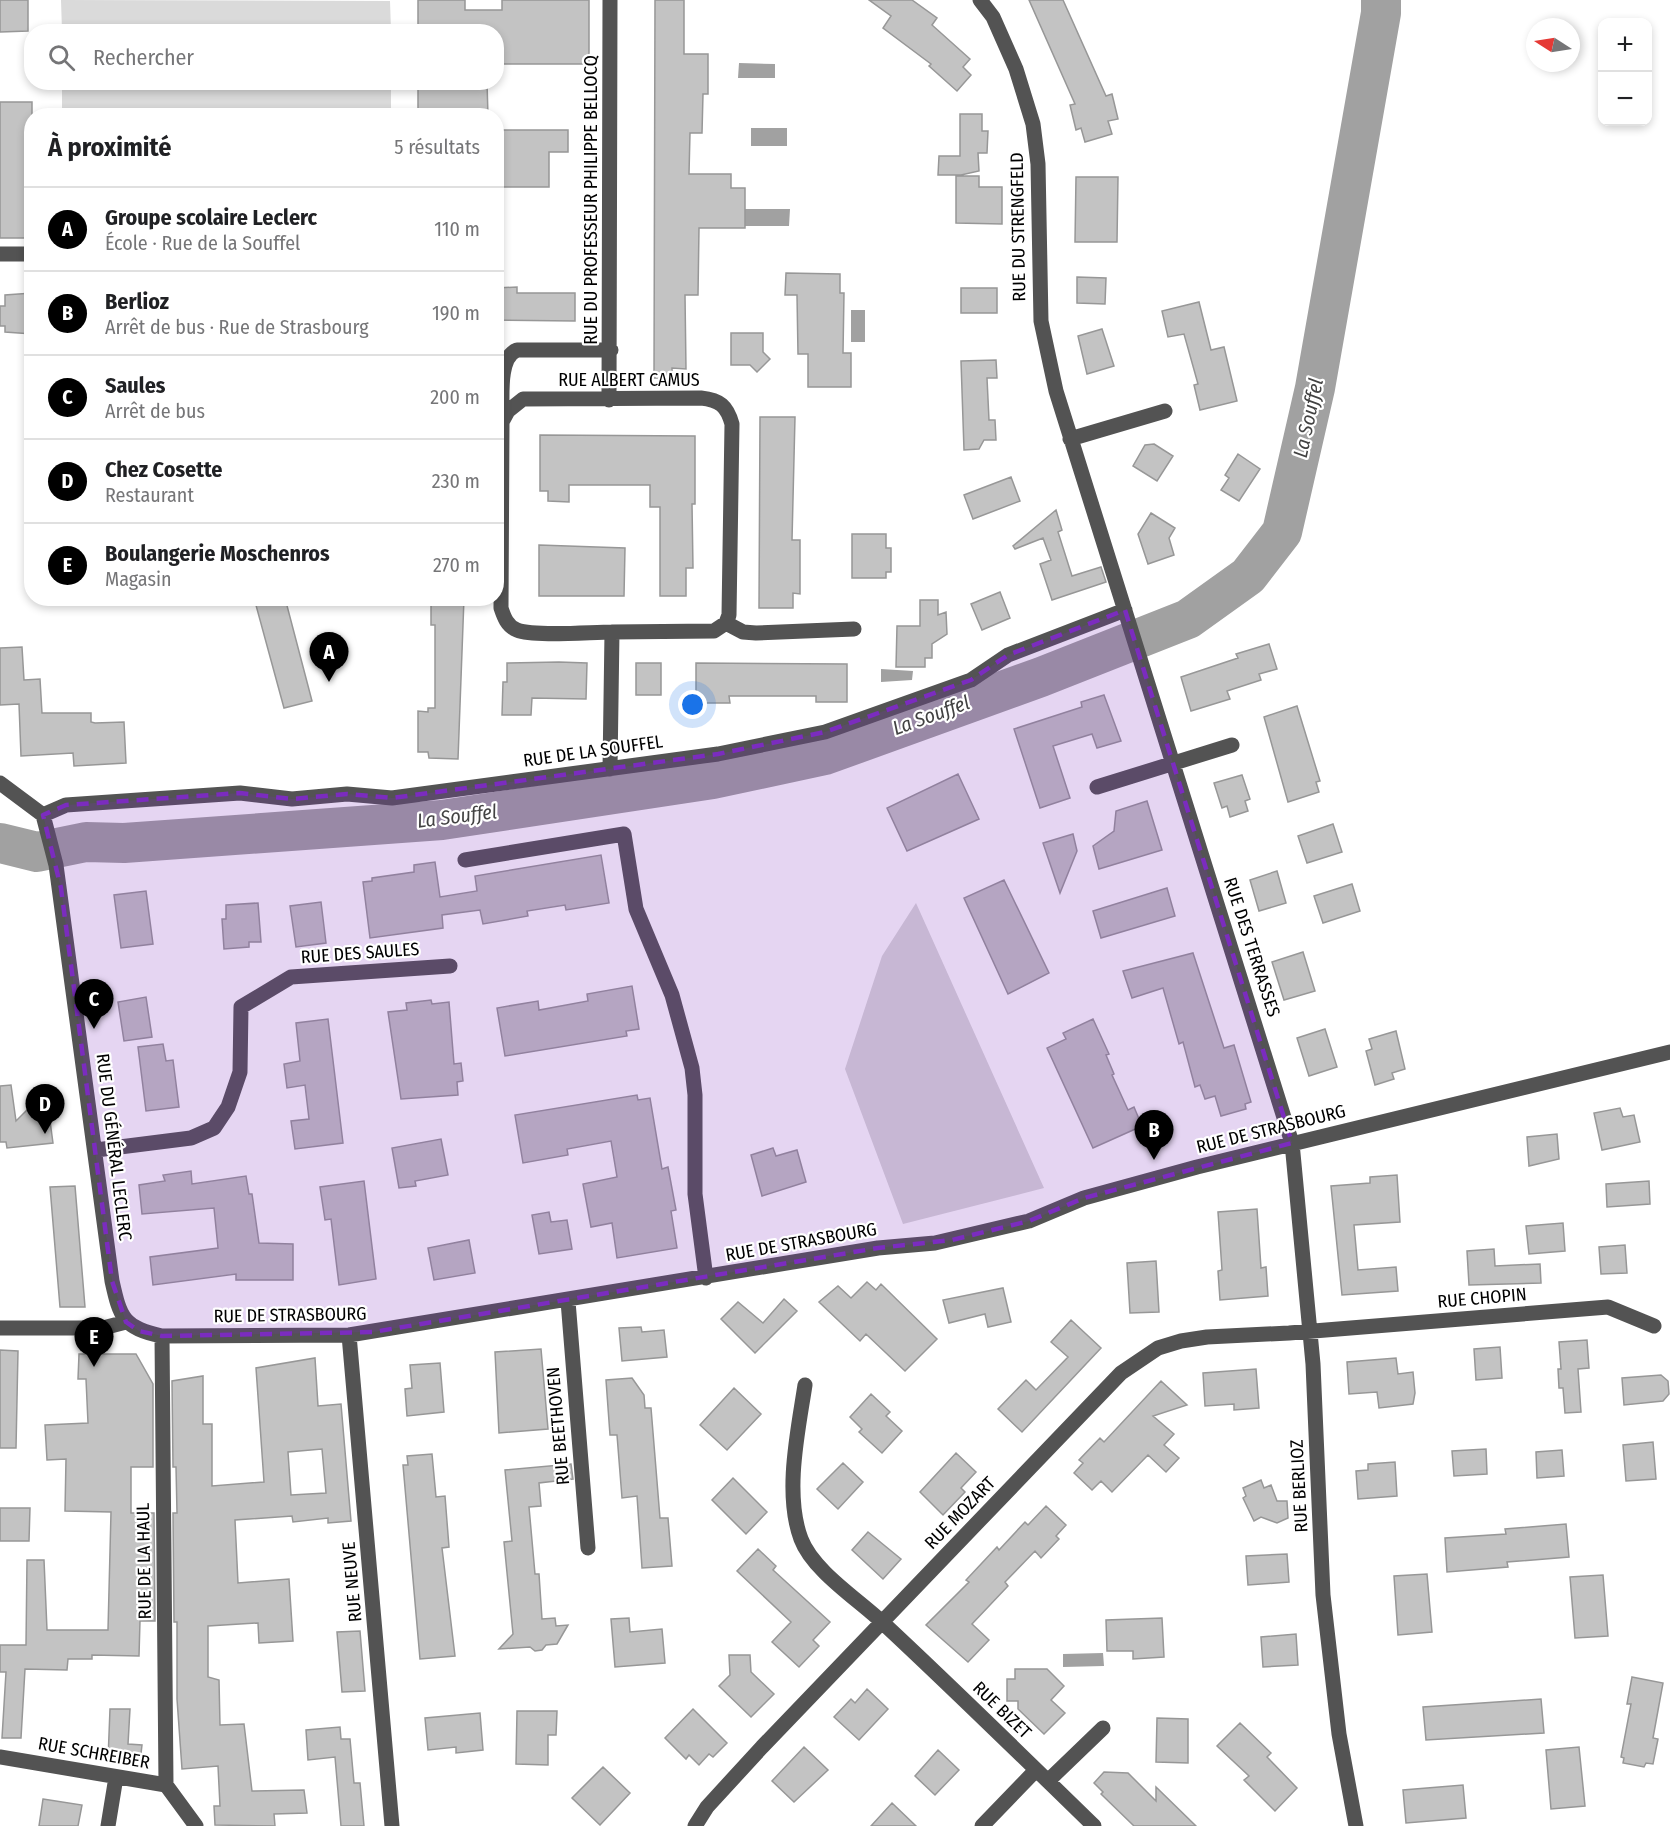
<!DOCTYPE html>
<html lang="fr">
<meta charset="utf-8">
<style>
:root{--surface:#fff;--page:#f6f6f6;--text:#202124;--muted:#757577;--line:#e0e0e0;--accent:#000}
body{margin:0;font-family:"Fira Sans Condensed",sans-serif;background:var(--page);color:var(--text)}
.controls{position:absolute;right:18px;top:18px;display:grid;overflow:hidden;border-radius:12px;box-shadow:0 3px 9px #0003}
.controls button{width:54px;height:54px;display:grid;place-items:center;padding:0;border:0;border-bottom:2px solid var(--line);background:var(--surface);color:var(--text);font:30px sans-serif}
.compass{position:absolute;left:1526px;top:18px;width:54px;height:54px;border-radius:50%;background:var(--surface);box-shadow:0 3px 9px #0003;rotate:282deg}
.you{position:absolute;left:693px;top:705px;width:21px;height:21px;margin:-15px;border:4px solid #fff;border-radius:50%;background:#1a73e8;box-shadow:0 0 0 9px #1a73e833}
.badge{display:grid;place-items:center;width:39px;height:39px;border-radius:50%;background:var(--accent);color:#fff;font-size:20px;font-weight:700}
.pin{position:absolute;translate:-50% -50px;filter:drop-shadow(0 2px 3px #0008)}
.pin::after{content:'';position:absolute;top:32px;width:21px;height:18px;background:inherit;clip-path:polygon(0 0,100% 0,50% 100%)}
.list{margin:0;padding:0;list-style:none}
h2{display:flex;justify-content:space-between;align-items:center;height:78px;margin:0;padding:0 24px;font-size:26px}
h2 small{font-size:20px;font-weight:400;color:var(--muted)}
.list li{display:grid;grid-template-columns:39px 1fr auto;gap:18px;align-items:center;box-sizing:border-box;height:84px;padding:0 24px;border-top:2px solid var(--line)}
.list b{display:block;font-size:22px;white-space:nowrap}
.list p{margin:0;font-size:20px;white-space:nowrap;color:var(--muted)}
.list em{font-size:20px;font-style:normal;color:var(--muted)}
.icon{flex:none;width:33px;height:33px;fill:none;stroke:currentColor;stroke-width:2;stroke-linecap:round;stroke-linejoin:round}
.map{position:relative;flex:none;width:1670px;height:1826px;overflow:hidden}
.search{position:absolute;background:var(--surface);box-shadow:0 3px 9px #0003;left:24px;top:24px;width:480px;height:66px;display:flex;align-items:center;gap:15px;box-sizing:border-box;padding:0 21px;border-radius:24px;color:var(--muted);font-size:22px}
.panel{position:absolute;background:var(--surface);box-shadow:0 3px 9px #0003;left:24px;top:108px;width:480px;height:498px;border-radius:24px}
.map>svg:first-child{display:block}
.green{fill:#dadada}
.water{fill:#a1a1a1}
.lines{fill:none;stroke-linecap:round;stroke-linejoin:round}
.river{stroke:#a1a1a1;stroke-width:40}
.building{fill:#c3c3c3;stroke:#979797;stroke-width:1.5;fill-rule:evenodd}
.minor{stroke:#535353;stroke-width:15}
.marked{fill:#7b2cbf;fill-opacity:0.2;stroke:#7b2cbf;stroke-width:4.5;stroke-dasharray:12 8;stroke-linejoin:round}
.labels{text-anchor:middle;stroke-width:4.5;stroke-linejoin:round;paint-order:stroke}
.street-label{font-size:18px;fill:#000;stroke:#fff}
.water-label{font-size:20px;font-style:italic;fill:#424242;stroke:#fff}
</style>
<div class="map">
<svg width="1670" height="1826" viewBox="0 0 1670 1826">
<rect width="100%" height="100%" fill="#fff"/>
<path class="green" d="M61,0L390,1L391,31H62Z
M62,83H391V115H62Z
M916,903L1044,1188L903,1224L845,1069L882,956Z"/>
<path class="water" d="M739,63L775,64V78H738Z
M751,128H787V146H751Z
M745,209H790L789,226H745Z
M851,310H865V342H851Z
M881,669L913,671L912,680L881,682Z
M1103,1653L1104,1666L1063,1667V1654Z"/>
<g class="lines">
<path class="river" d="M0,843L37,852L86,842L124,843L442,820L713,779L825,755L1041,677L1188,619L1248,576L1282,532L1315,388L1381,13V0"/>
</g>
<path class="building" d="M0,0H28V31L0,32Z
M418,0H465V10H502V0H589V64H496V32H418Z
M655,0H684V54H708V94H703L702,133H690L689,174H731V188H745V228H699L698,295H685L686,369L672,368V378H654Z
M869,0H912L937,18L932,25L970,59L963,67L971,75L957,91L929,66L931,64L883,28L891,16Z
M1029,0H1063L1106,96L1112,94L1118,119L1108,121L1112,134L1085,142L1081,128L1076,130L1070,105L1075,104Z
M418,82H487L488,116H418Z
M0,102H32V238H0Z
M960,114H982V131H988L987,153H978L979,171L961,175H938L939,156H960Z
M496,130H568V152H549V187H496Z
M956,176H979V187H1002V224L956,223Z
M1076,177H1118L1117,242H1075Z
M786,273L840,274V293H844L843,353H851V387H808V354H798L797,295H785Z
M1077,277L1106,278L1105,304L1077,303Z
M517,287V293H575V321L496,320V288Z
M961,288H997V313H961Z
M32,293V334L5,332V326H0V306H5V295Z
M1199,302L1211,350L1224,347L1237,401L1200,410L1194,385L1198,384L1184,334L1168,337L1162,311Z
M1102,329L1114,366L1087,374L1078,336Z
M731,333H763V352L770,359L757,372L750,365H731Z
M996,360L997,378H987L989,420H995L996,440H984L979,449L964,450L961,361Z
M760,417H795L792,540H800V594L793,593V608H759Z
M540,435L695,436V504H692L693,568H686V596H660V507H650V485H569V502L548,501V491H540Z
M1154,444L1173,456L1157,481L1133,466L1145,445Z
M1238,454L1260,469L1239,501L1221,490L1229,478L1225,475Z
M1011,477L1020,501L973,519L964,495Z
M1056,510L1062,530L1058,532L1072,576L1101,567L1106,582L1052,600L1040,564L1051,560L1043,538L1015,549L1013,546Z
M1151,513L1175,528L1169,538L1174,555L1148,564L1138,534Z
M852,534H886V548H891V572H886V578H852Z
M539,545L625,548L624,596H539Z
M1000,592L1010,618L982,630L971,604Z
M254,598H285L312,701L284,708Z
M431,598H464L458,759L429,758L428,752H418V711L428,712V708H435V625H431Z
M920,600H938V615L946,612L947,634L932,644V658H925V667H896L897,626H920Z
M1269,644L1277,669L1259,674L1261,680L1227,691L1230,699L1191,711L1181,677L1238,658L1236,654Z
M22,647L24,680L40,679L42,713H91V722L95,723L124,722L126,763L74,766L73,753L21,756L19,704L0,705V648Z
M559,662L587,663L586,699L532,698L531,715H502L503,682H507V663Z
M636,663H661V695H636Z
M696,663L847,664V702H816V696H729L730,703H696Z
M1104,695L1121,741L1097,748L1092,734L1053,746L1070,798L1040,808L1014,729L1082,707L1081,702Z
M1297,706L1320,781L1316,782L1319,792L1288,802L1264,717Z
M958,774L979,819L907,851L887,808Z
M1242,775L1250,799L1245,801L1248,811L1230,817L1227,806L1222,808L1214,783Z
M1147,801L1162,850L1099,869L1093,846L1114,831L1116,811Z
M1333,824L1342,852L1307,863L1298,836Z
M1073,834L1077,851L1060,893L1043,843Z
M601,855L609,903L566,910L565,905L527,911L528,916L483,924L480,910L442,915L443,928L370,938L363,882L372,881V878L414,872V865L435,862L440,897L477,891L475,876Z
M1277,871L1286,903L1259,911L1250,880Z
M1004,880L1049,973L1008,994L964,898Z
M1352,884L1360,911L1323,923L1314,896Z
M1167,888L1175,916L1101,938L1093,911Z
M146,891L153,944L121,948L114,895Z
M321,902L326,943L296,947L290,906Z
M258,903L261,942H249V947L224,949L222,919H226V905Z
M1303,952L1315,991L1284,1000L1272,962Z
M1193,953L1224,1048L1234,1045L1251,1102L1245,1104L1246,1109L1221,1116L1215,1096L1205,1099L1200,1085L1195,1087L1183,1042L1179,1044L1163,988L1132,998L1123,971Z
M632,986L639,1029L626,1031L627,1036L505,1056L497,1008L538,1001L539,1010L588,1001L587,994Z
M146,997L152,1037L124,1041L118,1002Z
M431,1000L432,1004L449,1002L454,1064L461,1063L463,1081L457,1082L458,1095L401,1099L388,1012L407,1010L406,1003Z
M328,1019L343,1143L295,1149L291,1121L309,1119L305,1085L287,1088L284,1064L300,1061L296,1023Z
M1093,1019L1109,1054L1106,1055L1114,1074L1112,1075L1128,1110L1134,1107L1142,1126L1093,1148L1047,1048L1066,1039L1063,1033Z
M1325,1029L1337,1067L1309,1076L1297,1038Z
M1396,1031L1405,1069L1392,1073L1394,1079L1375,1085L1366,1051L1372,1049L1369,1039Z
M163,1044L166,1061L173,1060L179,1107L146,1111L138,1047Z
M11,1085L16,1121L29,1108L57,1105L47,1119L50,1121L53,1143L7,1148L6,1142H0V1086Z
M637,1095L638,1100L650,1098L662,1169L668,1167L676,1210L671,1211L677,1248L617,1258L612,1223L591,1227L583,1184L617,1177L611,1141L567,1149L568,1155L523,1163L515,1115Z
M1620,1108L1623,1117L1634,1115L1640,1142L1602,1150L1594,1113Z
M1557,1134L1559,1159L1529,1166L1527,1137Z
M441,1139L448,1175L415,1181L416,1186L399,1188L392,1148Z
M773,1148L776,1156L797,1150L806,1182L762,1196L751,1155Z
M191,1171L192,1184L246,1176L249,1194H252L259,1243L293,1244V1280H236V1274L153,1285L150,1257L218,1248L214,1208L142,1214L139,1185L165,1181L163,1175Z
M1397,1175L1400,1222L1354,1225L1358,1270L1396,1267L1398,1291L1342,1295L1331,1186L1370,1183V1177Z
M364,1181L376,1279L339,1285L331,1219L325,1220L320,1187Z
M1649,1181L1650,1204L1607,1207L1606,1184Z
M75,1186L85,1307H60L50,1187Z
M1257,1209L1261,1268L1266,1267L1268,1296L1220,1300L1218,1271L1222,1270L1218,1212Z
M549,1212L551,1222L567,1220L572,1249L539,1254L532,1215Z
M1563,1223L1565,1251L1529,1254L1526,1226Z
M469,1240L475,1273L434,1280L428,1248Z
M1625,1245L1627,1273L1601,1274L1599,1247Z
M1494,1249L1495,1266L1540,1264L1541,1283L1469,1285L1467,1251Z
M1156,1261L1159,1312L1130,1313L1127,1263Z
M867,1282L876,1290L881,1284L937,1339L905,1371L866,1334L860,1341L819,1302L838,1286L851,1298Z
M1003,1288L1011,1322L988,1327L985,1314L949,1323L943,1300Z
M784,1299L797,1311L755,1353L721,1319L738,1302L763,1323Z
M1071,1320L1101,1348L1022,1432L998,1409L1026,1380L1036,1390L1068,1357L1051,1342Z
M641,1327L642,1332L664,1330L667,1357L622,1361L619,1328Z
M1587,1340L1589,1368L1578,1369L1581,1412L1565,1413L1563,1388H1559L1558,1369H1561L1559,1342Z
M1500,1347L1502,1378L1476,1380L1474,1349Z
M541,1349L548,1429L499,1433L495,1352Z
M0,1350L18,1351L16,1448H0Z
M79,1354H136L153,1384V1467H131V1513H154L155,1621H140L139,1656L92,1655V1659H68L67,1670L25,1669L21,1738H2L6,1672H0V1645H26L27,1560H44L47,1630H108L111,1512L65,1511L66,1459L47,1460L45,1425L88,1423L86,1379H78Z
M315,1358L318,1406L341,1404L351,1521L328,1523V1518L293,1522L292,1516L235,1520L238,1583L289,1579L293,1641L259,1643L258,1623L208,1626V1677L219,1680L220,1725L244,1724L252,1791L304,1790L307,1813L274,1814L275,1826L215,1825L214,1806H220L218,1766L182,1769L177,1699V1622H174L173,1513H177L176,1467H173L172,1381L203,1376V1424H212V1486L264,1482L256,1368ZM322,1449L326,1493L291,1495L288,1452Z
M1396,1358L1398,1374L1413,1372L1415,1393L1413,1404L1379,1408L1377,1392L1349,1394L1347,1362Z
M440,1363L444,1412L407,1416L405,1389L412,1388L410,1365Z
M1256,1369L1259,1408L1234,1410V1404L1205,1406L1203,1373Z
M1661,1375L1668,1381L1669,1394L1663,1401L1624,1405L1622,1378Z
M632,1378L644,1395L645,1408H651L660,1518H668L672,1566L642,1568L637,1496L622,1498L617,1435H610L606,1380Z
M1161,1381L1187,1405L1153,1416L1174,1434L1164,1445L1179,1458L1166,1472L1148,1455L1112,1492L1101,1481L1092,1490L1074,1473L1083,1463L1079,1460L1100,1438L1104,1442Z
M734,1388L761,1414L727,1450L700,1425Z
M871,1394L890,1412L886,1416L902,1431L882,1453L859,1432L862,1429L850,1417Z
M1653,1442L1656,1479L1626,1481L1623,1445Z
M1486,1449L1487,1474L1454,1476L1452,1451Z
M1562,1450L1564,1476L1537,1478L1536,1452Z
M956,1453L976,1472L961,1488L965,1492L943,1515L920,1492Z
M432,1454L436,1497L445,1496L449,1547L442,1548L455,1656L420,1659L403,1465H408L407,1456Z
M1395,1462L1397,1496L1358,1499L1356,1471L1368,1470V1464Z
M843,1463L863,1482L838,1509L817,1489Z
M571,1464L573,1479L539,1483L541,1506L529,1507L535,1574H539L542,1619L555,1618L556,1626L568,1625L557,1644L546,1645L542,1650L535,1651L530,1647L499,1649L513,1634L504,1542L512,1541L505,1470Z
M733,1478L767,1512L746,1534L712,1500Z
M1261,1480L1264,1488L1271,1485L1277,1501H1287L1288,1518L1277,1523L1261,1517L1254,1521L1243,1498L1246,1496L1243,1488Z
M1046,1506L1066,1525L1056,1536L1059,1539L1041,1558L1035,1551L1005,1582L1008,1586L972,1624L989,1640L968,1662L926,1625L969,1582L966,1580L997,1547L999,1550L1025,1522L1028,1525Z
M0,1508H30L29,1541H0Z
M1566,1524L1569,1557L1507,1562L1508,1567L1447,1572L1445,1538L1506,1534L1505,1529Z
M868,1532L901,1559L883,1579L852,1550Z
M758,1549L776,1566L773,1570L830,1622L813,1640L819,1646L799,1667L772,1642L791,1622L737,1571Z
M1287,1554L1289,1582L1248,1585L1246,1556Z
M1427,1574L1432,1632L1398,1635L1394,1576Z
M1603,1575L1608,1636L1575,1638L1570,1577Z
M629,1618L630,1632L662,1629L665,1663L615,1667L611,1619Z
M1162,1618L1164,1657L1133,1659V1651H1107L1106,1620Z
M360,1631L365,1691L342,1692L337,1632Z
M1296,1634L1298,1665L1263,1667L1261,1637Z
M729,1655H750L751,1672L774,1694L751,1717L719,1686L730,1675Z
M1015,1669H1047L1064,1686L1051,1700L1065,1713L1044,1734L1018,1709V1701H1007V1679H1015Z
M1632,1677L1663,1683L1653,1738L1658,1739L1653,1764L1646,1763L1644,1767L1623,1763L1624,1758L1621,1757L1631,1704H1627Z
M867,1689L888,1709L859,1740L834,1717L851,1699L855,1703Z
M1541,1699L1544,1733L1426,1740L1423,1707Z
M110,1709H130L128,1744L142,1745L140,1762L108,1760Z
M693,1709L727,1743L713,1757L709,1754L699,1765L689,1755L686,1759L665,1738Z
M517,1711H557L556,1735H548V1765L516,1764Z
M480,1713L483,1750L456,1753V1747L428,1750L425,1718Z
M1157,1718L1188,1719V1763L1156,1762Z
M1240,1723L1271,1753L1267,1757L1297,1788L1275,1811L1244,1780L1249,1776L1217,1746Z
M340,1727L341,1739H350L354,1783H360L364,1826H341L335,1757L308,1760L306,1730Z
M804,1747L828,1770L794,1802L772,1781Z
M1579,1747L1585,1806L1551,1809L1546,1750Z
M938,1750L959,1770L935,1795L915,1776Z
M603,1767L630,1793L600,1825L572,1798Z
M1104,1772L1128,1773L1156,1801V1787L1196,1826H1134L1101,1794L1103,1792L1094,1783Z
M1463,1785L1466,1818L1406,1823L1403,1790Z
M43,1799L82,1805L78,1826H39Z
M892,1803L916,1826H871Z"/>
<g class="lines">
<path class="minor" d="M980,0L993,17L1016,69L1033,124L1038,164L1041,321L1056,391L1292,1143L1313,1364L1323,1595L1339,1734L1356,1826
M0,254H32
M609,400L610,0
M502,421C503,402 497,358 517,350H611
M1070,439L1165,411
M726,623L743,632L756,633L854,629
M610,769L612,632L714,631L726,623L729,615L732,424C727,406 720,400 701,398L523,399L508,411L502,422L501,608C504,617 507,626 517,630C534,637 590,632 612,632
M0,783L43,815L56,865L112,1281C120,1317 123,1328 162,1336L349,1335L878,1248L935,1243L1029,1221L1084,1198L1197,1167L1670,1052
M1097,787L1232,745
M43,815L66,805L240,793L292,799L347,794L392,798L718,754L825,732L971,680L1008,655L1125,610
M465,860L624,834L636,909L672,995L692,1068L695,1095V1194L706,1278
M96,1150L191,1138L214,1128L228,1107L240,1072L241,1007L291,977L450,966
M568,1301L588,1548
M0,1328H103L126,1322
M349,1335L392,1826
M162,1336L166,1785
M805,1385C798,1431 784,1494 801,1539C813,1571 859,1600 883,1623C955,1690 1024,1758 1094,1826
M0,1757L166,1785L196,1826
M1048,1781L1103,1728
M108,1826L116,1777
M695,1826L707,1807L762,1747L1121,1373L1158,1348L1181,1341L1207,1337L1289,1333L1608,1307L1654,1326
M982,1826L1036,1770"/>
</g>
<path class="marked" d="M1125,610L1292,1143L1084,1198L1029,1221L952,1240L878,1248L373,1332L162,1336L139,1331L126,1322L112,1281L61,888L43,815L66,805L240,793L292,799L347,794L392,798L718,754L825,732L971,680L1008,655Z"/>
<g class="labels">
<g class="street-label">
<text transform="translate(591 200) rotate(-90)" y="6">RUE DU PROFESSEUR PHILIPPE BELLOCQ</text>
<text transform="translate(1018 227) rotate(-91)" y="6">RUE DU STRENGFELD</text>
<text x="629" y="386">RUE ALBERT CAMUS</text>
<text transform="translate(593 751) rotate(-8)" y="6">RUE DE LA SOUFFEL</text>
<text transform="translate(1252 947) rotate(72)" y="6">RUE DES TERRASSES</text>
<text transform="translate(360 953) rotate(-4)" y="6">RUE DES SAULES</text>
<text transform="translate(1271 1129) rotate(-14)" y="6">RUE DE STRASBOURG</text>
<text transform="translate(114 1147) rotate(83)" y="6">RUE DU GÉNÉRAL LECLERC</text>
<text transform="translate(801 1242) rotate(-10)" y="6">RUE DE STRASBOURG</text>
<text transform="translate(1482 1298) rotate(-5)" y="6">RUE CHOPIN</text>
<text transform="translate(290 1315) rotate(-1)" y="6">RUE DE STRASBOURG</text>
<text transform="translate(558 1426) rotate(-95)" y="6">RUE BEETHOVEN</text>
<text transform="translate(1299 1486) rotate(-93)" y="6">RUE BERLIOZ</text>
<text transform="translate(960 1513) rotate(-46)" y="6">RUE MOZART</text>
<text transform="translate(144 1561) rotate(-91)" y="6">RUE DE LA HAUL</text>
<text transform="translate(352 1582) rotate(-95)" y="6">RUE NEUVE</text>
<text transform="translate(1002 1710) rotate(44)" y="6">RUE BIZET</text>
<text transform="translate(94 1753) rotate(10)" y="6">RUE SCHREIBER</text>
</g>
<g class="water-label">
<text transform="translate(1308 418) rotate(-78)" y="7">La Souffel</text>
<text transform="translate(931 715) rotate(-20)" y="7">La Souffel</text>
<text transform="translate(457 816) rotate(-7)" y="7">La Souffel</text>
</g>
</g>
</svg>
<div class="controls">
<button>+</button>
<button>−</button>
</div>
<svg class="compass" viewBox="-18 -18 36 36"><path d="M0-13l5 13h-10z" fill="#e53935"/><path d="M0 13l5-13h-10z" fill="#757577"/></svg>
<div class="you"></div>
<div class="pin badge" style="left:329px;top:682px">A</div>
<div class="pin badge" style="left:1154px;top:1160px">B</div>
<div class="pin badge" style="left:94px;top:1029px">C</div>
<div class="pin badge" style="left:45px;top:1134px">D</div>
<div class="pin badge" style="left:94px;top:1367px">E</div>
<div class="search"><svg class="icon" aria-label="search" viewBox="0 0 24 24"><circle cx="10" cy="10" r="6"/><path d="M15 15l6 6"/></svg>Rechercher</div>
<section class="panel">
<h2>À proximité<small>5 résultats</small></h2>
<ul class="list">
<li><span class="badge">A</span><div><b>Groupe scolaire Leclerc</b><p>École · Rue de la Souffel</p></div><em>110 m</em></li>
<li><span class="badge">B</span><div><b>Berlioz</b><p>Arrêt de bus · Rue de Strasbourg</p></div><em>190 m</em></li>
<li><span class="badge">C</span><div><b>Saules</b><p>Arrêt de bus</p></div><em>200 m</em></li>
<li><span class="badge">D</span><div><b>Chez Cosette</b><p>Restaurant</p></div><em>230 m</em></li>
<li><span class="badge">E</span><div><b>Boulangerie Moschenros</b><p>Magasin</p></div><em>270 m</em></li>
</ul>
</section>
</div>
